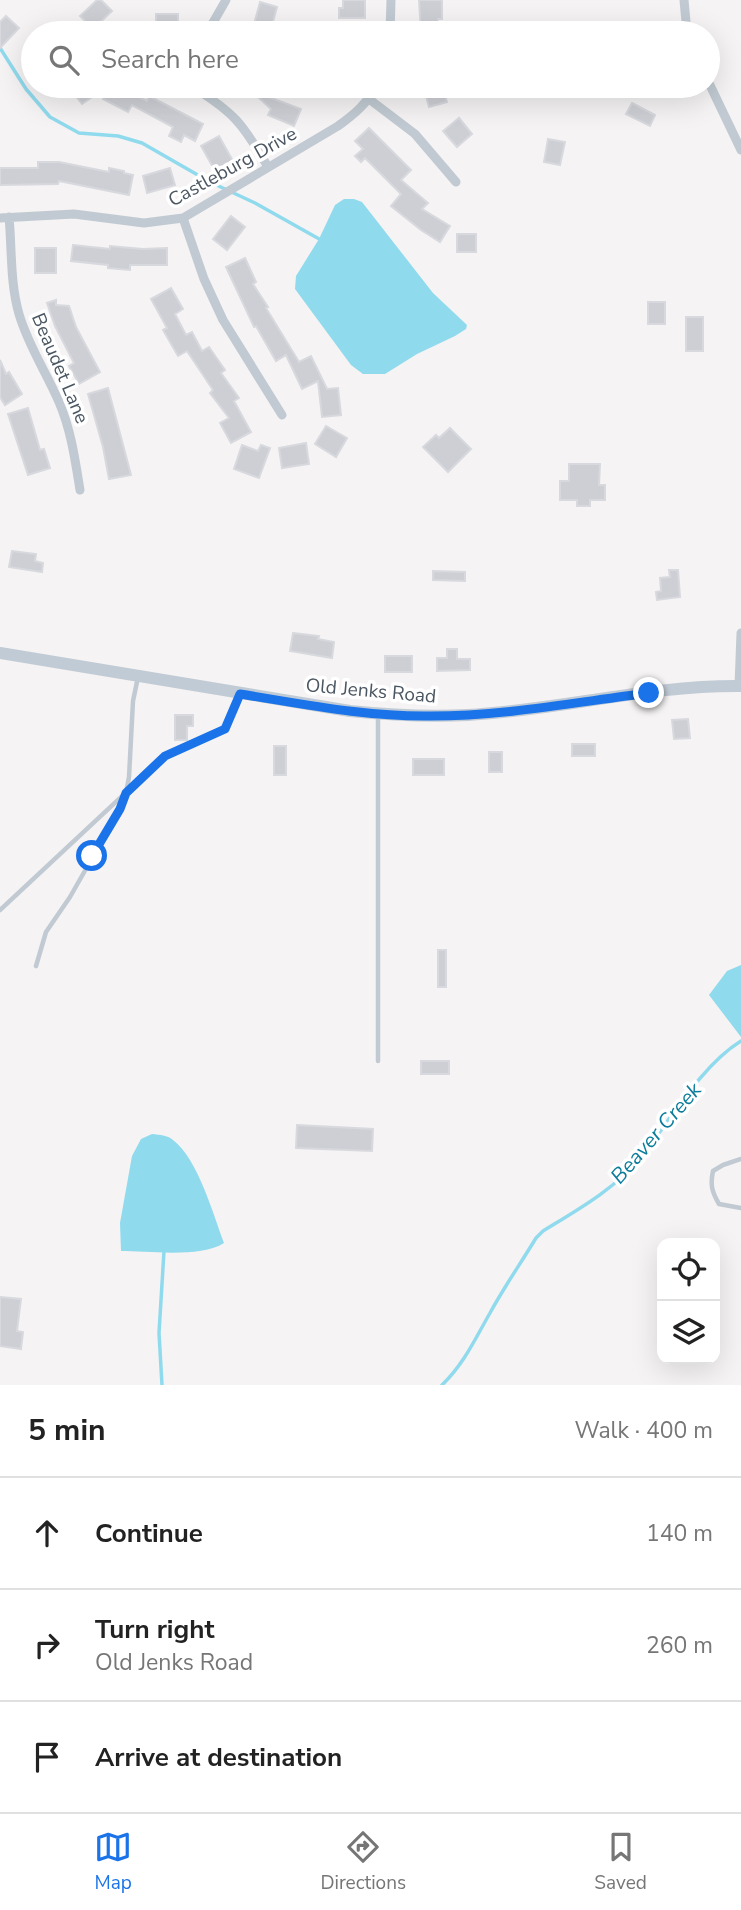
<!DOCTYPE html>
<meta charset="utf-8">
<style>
:root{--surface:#fff;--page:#f2f2f2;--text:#222;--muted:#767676;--line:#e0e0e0;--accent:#1a73e8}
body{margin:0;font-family:"Nunito Sans",sans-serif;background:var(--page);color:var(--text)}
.controls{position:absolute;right:21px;bottom:21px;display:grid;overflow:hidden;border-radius:14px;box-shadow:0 7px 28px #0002}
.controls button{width:63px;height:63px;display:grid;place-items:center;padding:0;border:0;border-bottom:2px solid var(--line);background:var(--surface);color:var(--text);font:35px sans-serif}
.stop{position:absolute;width:21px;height:21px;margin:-16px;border:5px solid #1a73e8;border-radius:50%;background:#fff}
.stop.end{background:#1a73e8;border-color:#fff;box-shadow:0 2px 7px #0008}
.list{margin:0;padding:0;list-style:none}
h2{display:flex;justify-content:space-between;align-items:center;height:91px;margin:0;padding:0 28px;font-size:30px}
h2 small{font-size:23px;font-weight:400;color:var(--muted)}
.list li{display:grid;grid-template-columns:46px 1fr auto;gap:21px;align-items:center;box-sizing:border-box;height:112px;padding:0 28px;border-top:2px solid var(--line)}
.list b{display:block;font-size:26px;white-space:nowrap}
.list p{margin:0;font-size:23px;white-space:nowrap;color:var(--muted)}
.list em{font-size:23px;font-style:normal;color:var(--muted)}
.icon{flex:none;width:38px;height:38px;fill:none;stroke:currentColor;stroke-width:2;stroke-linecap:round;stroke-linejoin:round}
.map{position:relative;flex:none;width:741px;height:1385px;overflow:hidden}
.search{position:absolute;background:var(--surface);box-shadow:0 7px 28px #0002;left:21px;right:21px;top:21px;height:77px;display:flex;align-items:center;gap:18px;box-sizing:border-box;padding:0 24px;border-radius:38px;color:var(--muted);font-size:26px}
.sheet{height:427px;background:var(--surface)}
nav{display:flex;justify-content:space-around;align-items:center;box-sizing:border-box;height:98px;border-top:2px solid var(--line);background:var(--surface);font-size:19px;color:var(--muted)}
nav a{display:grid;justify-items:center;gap:4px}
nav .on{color:var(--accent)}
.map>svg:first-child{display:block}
.water{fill:#90daee}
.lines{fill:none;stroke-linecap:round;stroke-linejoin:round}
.stream{stroke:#90daee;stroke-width:3.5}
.building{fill:#cdcfd5;stroke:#d7d9de;stroke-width:2}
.lane{stroke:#c1cad2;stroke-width:4.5}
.street{stroke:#c1cad2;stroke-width:9}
.secondary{stroke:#c1cbd6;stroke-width:12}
.route{stroke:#1a73e8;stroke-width:9}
.labels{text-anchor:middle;stroke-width:7;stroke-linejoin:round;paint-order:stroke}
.street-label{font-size:19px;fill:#4a5661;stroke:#fff}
.water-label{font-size:21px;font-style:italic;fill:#0c7c9b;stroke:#fff}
</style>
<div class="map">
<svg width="741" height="1385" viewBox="0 0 741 1385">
<rect width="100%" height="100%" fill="#f5f3f3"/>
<path class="water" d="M344,199H354L362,202L433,293L467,325L466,329L455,336L417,354L385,374H363L351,365L295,289L296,276L319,239L335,205Z
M741,965V1037L709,995L727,971Z
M152,1134C160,1135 167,1135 173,1140C198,1159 213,1214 224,1243C201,1258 148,1251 121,1251L120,1223L132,1156L141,1139Z"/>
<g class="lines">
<path class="stream" d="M0,48L26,89L50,117L79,133L118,136L142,143L210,182L255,203L321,240
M162,1385L159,1333L164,1251
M442,1385C464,1364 475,1339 490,1313C504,1287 521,1263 536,1238L543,1231C579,1209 615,1189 642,1156C670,1120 702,1065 741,1041"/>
</g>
<path class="building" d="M97,0H101L112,11L93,29L80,16Z
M343,0H365V18H339V8H343Z
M419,0H442V19H438V33H421Z
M260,2L277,7L270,33L253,28Z
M156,14H178V33H156Z
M6,16L19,28L0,48V22Z
M68,86H88L95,95L82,104Z
M111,86H119L147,101L149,96L203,124L195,141L184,135L181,142L169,136L173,127L132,105L128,112L103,99Z
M246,86H276L266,96L301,109L294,126L268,115L271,109Z
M433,86H442L447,102L429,107L424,88Z
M632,103L655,115L650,126L626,114Z
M459,118L472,134L457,147L443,131Z
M369,128L411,170L401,180L428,203L422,209L450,226L440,242L421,230L391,206L401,194L365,158L361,162L355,156L363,149L355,141Z
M219,136L233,161L215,171L201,146Z
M548,139L565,142L560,165L544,162Z
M38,162H59L109,172V168L124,171V173L133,175L129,195L59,181L58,184L0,185V168H38Z
M170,168L175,185L147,193L143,176Z
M231,216L245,227L227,250L213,239Z
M457,234H476V252H457Z
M73,245L110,249V246L143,249L167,248V265H130V270L108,268V265L71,261Z
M35,248H56V273H35Z
M245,258L256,282L253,284L268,307L266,308L299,362L311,356L327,389L338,388L341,415L322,417L318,381L302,389L286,355L276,361L256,326L254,327L226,267Z
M171,288L183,309L175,314L186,335L192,332L202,351L209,347L225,370L221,373L239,398L234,401L251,432L231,443L220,423L229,418L210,393L213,390L187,351L178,356L163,330L167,328L151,299Z
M56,300V305L69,306L76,327L100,372L79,384L69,366L74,363L55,326L47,303Z
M648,302H665V324H648Z
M686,317H703V351H686Z
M0,360L6,374L9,372L22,394L5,405L0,397Z
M108,388L131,475L109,479L103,447L88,394Z
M28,408L40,450L44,449L50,468L28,475L8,414Z
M326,426L347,438L336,457L315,444Z
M450,428L471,449L448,472L423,447L436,435L439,438Z
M306,443L309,464L282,468L279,448Z
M242,445L258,451L261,445L270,448L259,478L234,469Z
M569,464H600L599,485H605V500H590V506H577V500H560V481H569Z
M12,551L36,554L35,561L43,563L42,572L9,567Z
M669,570H678L680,597L657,600L656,592L661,591L660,578L670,577Z
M433,571L465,572V581L433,580Z
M293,633L319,636L318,639L334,642L332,658L290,651Z
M447,649H457V659H470V670L437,671V658H447Z
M385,656H412V672H385Z
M175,715H193V726H187V740H175Z
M688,719L690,738L674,739L672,720Z
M572,744H595V756H572Z
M274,746H286V775H274Z
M489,752H502V772H489Z
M413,759H444V775H413Z
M438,950H446V987H438Z
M421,1061H449V1074H421Z
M297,1125L373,1129L372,1151L296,1148Z
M0,1297L21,1299L17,1331L23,1332L21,1349L0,1346Z"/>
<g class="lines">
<path class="lane" d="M378,715V1061
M0,910L165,756L225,729L239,695
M36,966L46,932L70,897L120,809L126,793L129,777L133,701L138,677
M741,1159L723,1165L713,1171C710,1185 712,1192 719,1204L741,1208"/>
<path class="street" d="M684,0L687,33
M207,33L226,0
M390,33L391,0
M708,81L741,150
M191,86C234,112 243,124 268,167
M369,99L415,134L456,182
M9,217C12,249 10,283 19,314C28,345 46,372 59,402C71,430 75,459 80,490
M0,218L74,214L144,223L183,218L338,126C355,114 367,103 377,86
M183,218L204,279L223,320L282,415
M739,686L741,633"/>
<path class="secondary" d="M0,653L350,711C389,715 428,717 468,715C559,710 649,685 741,686"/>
</g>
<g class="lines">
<path class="route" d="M92,856L120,809L126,793L165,756L225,729L240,694C303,704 366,717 431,716C504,716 577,702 649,693"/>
</g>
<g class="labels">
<g class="street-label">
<text transform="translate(232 166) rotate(-29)" y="7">Castleburg Drive</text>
<text transform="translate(61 368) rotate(67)" y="7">Beaudet Lane</text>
<text transform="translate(371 690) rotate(5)" y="7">Old Jenks Road</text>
</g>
<g class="water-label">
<text transform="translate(656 1133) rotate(-49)" y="7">Beaver Creek</text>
</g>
</g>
</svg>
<div class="controls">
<button><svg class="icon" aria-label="locate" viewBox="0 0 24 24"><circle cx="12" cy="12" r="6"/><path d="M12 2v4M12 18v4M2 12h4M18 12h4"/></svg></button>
<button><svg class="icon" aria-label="layers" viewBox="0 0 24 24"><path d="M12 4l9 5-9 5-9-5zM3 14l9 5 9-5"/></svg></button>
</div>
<div class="stop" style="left:92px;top:856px"></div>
<div class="stop end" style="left:649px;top:693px"></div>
<div class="search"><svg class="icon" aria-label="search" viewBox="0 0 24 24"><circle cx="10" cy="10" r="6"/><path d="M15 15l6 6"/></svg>Search here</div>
</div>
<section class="sheet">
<h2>5 min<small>Walk · 400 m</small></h2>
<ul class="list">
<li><svg class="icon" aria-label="ahead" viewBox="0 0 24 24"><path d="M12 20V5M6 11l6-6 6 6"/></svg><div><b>Continue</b></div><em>140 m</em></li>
<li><svg class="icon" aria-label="right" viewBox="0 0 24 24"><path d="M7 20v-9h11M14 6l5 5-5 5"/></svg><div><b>Turn right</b><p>Old Jenks Road</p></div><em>260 m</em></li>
<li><svg class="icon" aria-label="arrive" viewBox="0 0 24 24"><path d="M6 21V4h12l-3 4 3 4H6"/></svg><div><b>Arrive at destination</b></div></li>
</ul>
</section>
<nav>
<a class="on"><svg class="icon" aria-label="map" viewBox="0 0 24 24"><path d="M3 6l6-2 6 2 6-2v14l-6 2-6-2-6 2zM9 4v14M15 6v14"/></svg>Map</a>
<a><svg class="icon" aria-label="directions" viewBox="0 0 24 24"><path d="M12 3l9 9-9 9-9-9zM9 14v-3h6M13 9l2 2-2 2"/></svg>Directions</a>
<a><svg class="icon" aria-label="saved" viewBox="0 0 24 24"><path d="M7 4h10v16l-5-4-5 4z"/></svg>Saved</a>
</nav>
